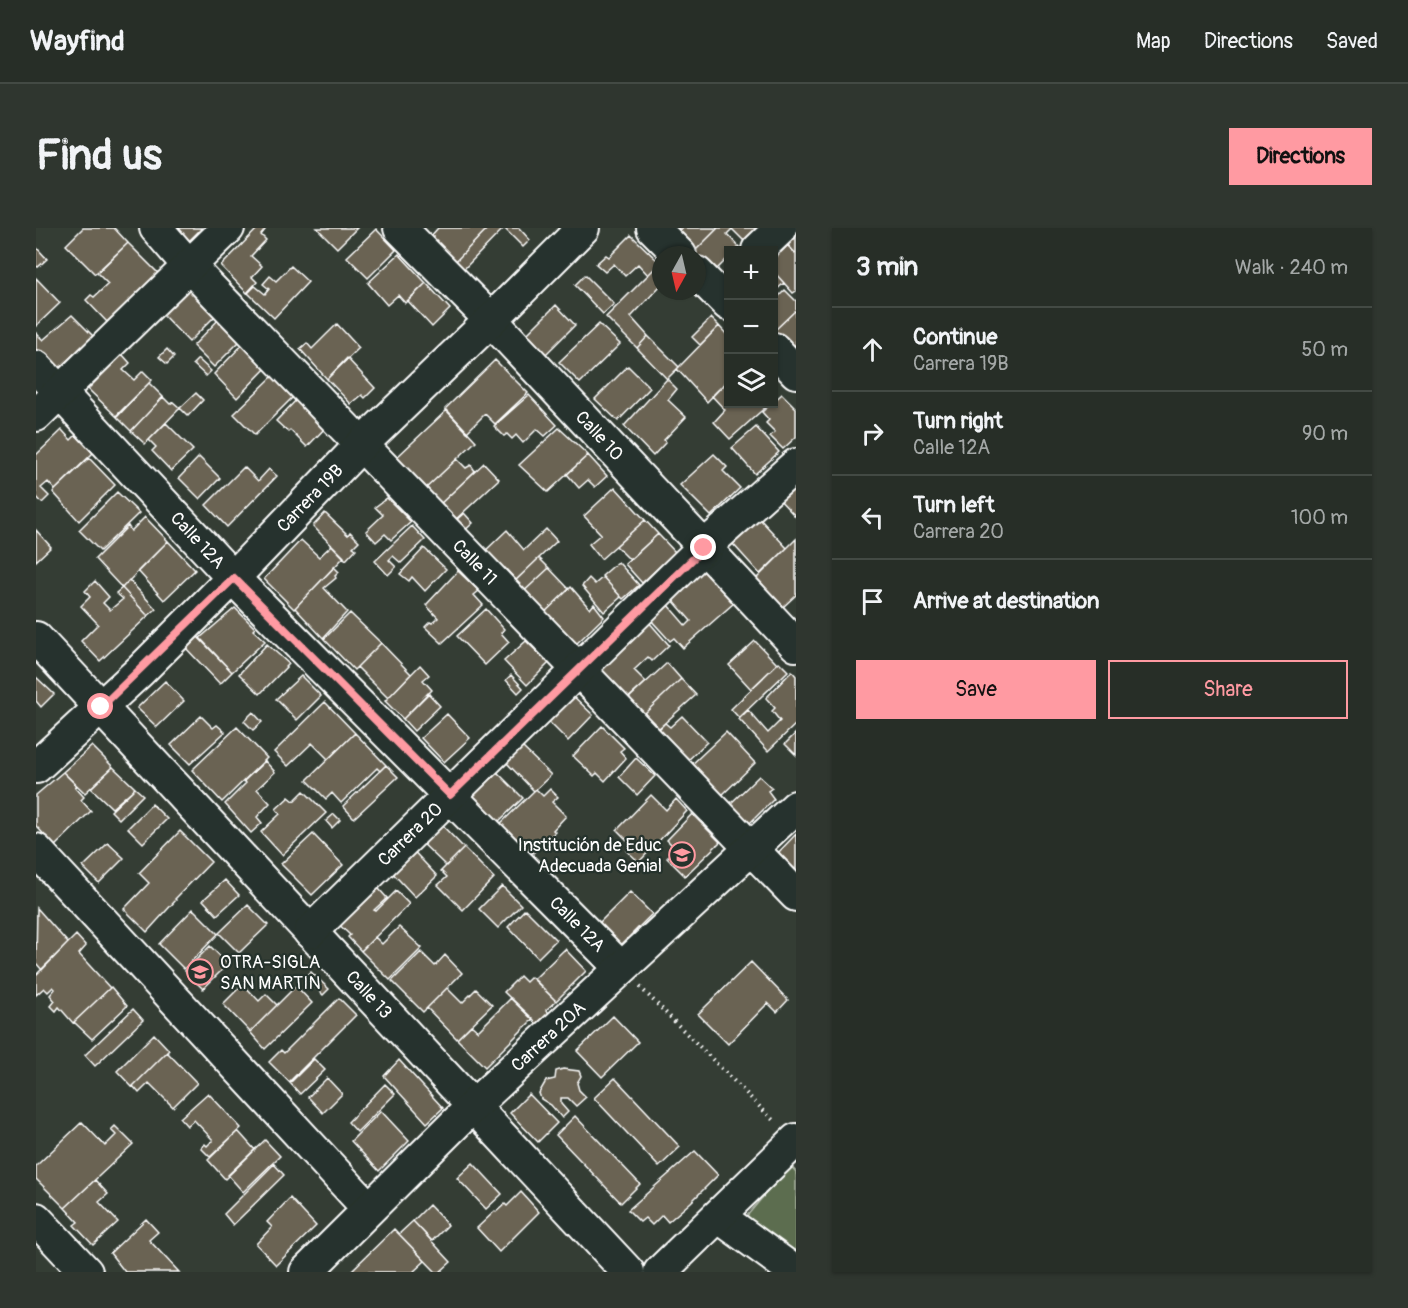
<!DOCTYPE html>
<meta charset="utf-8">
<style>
:root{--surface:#272e27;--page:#2f362f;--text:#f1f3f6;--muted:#a4a8a7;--line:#434a44;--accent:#ff9aa2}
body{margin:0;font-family:Pangolin,sans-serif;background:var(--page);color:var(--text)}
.controls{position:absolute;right:18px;top:18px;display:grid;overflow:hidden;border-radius:0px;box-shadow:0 2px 4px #0004}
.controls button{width:54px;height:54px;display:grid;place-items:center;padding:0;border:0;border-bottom:2px solid var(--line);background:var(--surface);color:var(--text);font:30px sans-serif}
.compass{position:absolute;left:616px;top:18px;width:54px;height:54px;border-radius:50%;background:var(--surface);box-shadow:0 2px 4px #0004;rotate:188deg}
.stop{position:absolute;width:18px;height:18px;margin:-14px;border:4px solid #ff9aa2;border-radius:50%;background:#fff}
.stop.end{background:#ff9aa2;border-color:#fff;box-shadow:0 2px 6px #0008}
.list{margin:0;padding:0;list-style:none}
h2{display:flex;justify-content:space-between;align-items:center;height:78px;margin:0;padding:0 24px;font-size:26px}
h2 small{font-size:20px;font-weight:400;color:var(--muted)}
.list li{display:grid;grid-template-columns:39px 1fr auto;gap:18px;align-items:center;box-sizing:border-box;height:84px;padding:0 24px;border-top:2px solid var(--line)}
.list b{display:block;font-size:22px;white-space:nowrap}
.list p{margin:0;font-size:20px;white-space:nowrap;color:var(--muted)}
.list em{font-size:20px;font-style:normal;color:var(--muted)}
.actions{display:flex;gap:12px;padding:18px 24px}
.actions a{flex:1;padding:14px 0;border:2px solid var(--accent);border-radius:0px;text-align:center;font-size:21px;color:var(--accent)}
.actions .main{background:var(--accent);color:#111}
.icon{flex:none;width:33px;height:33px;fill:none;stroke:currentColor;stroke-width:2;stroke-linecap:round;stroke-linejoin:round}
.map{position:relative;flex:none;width:760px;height:1044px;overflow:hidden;border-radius:0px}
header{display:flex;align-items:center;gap:36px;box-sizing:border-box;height:84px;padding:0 30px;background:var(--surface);border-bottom:2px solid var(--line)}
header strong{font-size:28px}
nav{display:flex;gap:33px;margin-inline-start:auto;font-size:21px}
.intro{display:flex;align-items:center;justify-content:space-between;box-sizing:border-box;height:144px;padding:0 36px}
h1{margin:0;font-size:42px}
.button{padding:15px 27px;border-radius:0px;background:var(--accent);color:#111;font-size:21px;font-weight:700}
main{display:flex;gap:36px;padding:0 36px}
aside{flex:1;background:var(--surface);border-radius:0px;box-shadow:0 2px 4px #0004}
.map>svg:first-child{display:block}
.green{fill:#5c6d4f;stroke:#aeb6a7;stroke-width:1.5}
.building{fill:#6a6352;stroke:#fff;stroke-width:1.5}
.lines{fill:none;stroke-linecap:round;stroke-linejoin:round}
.minor-casing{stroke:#fff;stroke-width:36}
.path{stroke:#fff;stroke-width:4;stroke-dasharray:1.5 4.5;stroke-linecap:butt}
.minor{stroke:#26332d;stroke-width:32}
.route{stroke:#ff9aa2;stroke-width:8}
.labels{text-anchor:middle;stroke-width:4.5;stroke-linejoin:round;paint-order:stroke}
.street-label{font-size:18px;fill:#fff;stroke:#26332d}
.poi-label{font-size:18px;fill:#fff;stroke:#26332d;text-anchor:end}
</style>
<header>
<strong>Wayfind</strong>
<nav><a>Map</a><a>Directions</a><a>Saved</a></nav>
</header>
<div class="intro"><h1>Find us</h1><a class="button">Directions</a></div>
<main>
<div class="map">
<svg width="760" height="1044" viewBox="0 0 760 1044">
<rect width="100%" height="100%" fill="#343d34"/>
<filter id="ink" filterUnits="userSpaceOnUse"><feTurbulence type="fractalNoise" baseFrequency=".0167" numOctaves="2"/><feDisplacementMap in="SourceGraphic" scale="12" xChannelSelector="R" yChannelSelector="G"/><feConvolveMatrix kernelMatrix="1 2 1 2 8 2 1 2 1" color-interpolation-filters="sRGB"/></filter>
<g filter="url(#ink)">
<path class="green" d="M754,937L760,944V1029L710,989Z"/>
<path class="building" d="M47,0H78L92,15L59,46L30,17Z
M138,0H166L152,14Z
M222,0L229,2L225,7L230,12L215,28L226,38L216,49L221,54L211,65L185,38Z
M281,0H321L301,20Z
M402,0H452L419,34L394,9Z
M452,0H483L494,12L487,19L468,0L427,42L419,34Z
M641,0H682L658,24L638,3Z
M682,0H695L696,1L691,6L703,19L700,22H692V30L678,44L658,24Z
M695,0H723L709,14Z
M340,1L360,22L332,50L311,29Z
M760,3V26L748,14Z
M595,7L624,35L612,47L602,36L589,48L578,36L569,44L560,36L570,27L573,29Z
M92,15L123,46L71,94L50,72L55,67L58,69L72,56L61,45Z
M752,17L760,26V63L757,65L738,44V24L741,21L745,24Z
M0,19L11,31L2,39L0,38Z
M363,26L390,55L369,75L362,67L351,77L332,55Z
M624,35L625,57L595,89L612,108L601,120L570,89Z
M255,38L272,54L238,90L212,65L219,58L229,66L233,61L227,56L234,48L240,53Z
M738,44L748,55L738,64Z
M549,47L578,76L567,86L539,57Z
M0,50L24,75L0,98Z
M390,55L414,81L396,99L372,73Z
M153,58L181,86L153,114L125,85Z
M749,62L760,73V82L739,102L738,73Z
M520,77L539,97L510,126L491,106Z
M760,82V122L738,108V103Z
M36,87L57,108L20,143L0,123V105L7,112Z
M185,89L206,111L178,139L157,118Z
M675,90L683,98L664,117L656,109Z
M301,96L323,120L291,151L264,121L271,115L276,121Z
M563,96L584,116L544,155L523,134Z
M683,98L692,108V152L671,174L641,141Z
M612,108L643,139L631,151L601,120Z
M209,114L232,138L201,170L178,146Z
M131,121L138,129L131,136L123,129Z
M86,126L94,135L87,142L98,152L107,143L116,152L80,188L52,161Z
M311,130L339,160L329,170L326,167L315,176L291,151Z
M162,131L175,143L170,148L157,136Z
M459,132L492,165L459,196L449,186L431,204L409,181Z
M592,138L614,160L582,193L559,171Z
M239,146L259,167L219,207L198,186Z
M631,151L641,161L632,172L650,189L628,212L630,214L617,228L588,198Z
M692,152V176H733L694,211L678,194L689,182L676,168Z
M113,155L127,169L95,203L81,189Z
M160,165L167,172L152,188L144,180Z
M746,166L760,180V209L747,221L734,208L739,204L730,195L733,192L726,184Z
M493,167L521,197L509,208L501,201L487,215L480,207L476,211L471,206L468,208L458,198Z
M264,168L292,197L271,219L254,202L252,204L240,193Z
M127,169L134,176L137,174L144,180L109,216L95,203Z
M411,182L440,213L388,262L361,229Z
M130,195L157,222L135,243L116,223L120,219L113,212Z
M720,199L743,224L719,246L696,220Z
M523,200L552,227L512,264L483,237Z
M26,202L35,212L40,207L57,225L19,262L12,254L5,260L13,268L6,275L0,268V227Z
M678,226L691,239L687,243L704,260L675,288L644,257Z
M552,227L571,248L559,259L552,252L543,260L531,246Z
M163,229L184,250L164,271L143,250Z
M53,230L79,257L43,293L17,264Z
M421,231L430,240L435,237L439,243L402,278L388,262Z
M448,235L463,251L417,294L402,278Z
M208,239L222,253L233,241L241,248L191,299L170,277Z
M760,250V289L741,269Z
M579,259L609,292L565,331L553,316L565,306L548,288Z
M81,264L103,285L64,323L43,302Z
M351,270L375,294L355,312L349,306L340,314L330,303L347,287L339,279Z
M289,285L312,307L314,304L323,313L317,319L320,321L310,332L277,298Z
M428,285L437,295L426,305L417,295Z
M109,289L132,313L86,360L59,331L92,298L95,303Z
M723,290L751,320L724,346L696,315Z
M609,292L622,306L594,332L580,318Z
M376,298L389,312L365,335L357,328L353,332L360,339L352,347L339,333Z
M510,301L521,313L480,352L469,340L463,345L446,326L471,302L488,322Z
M0,302L15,319L0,333Z
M622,306L639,324L606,355L589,336Z
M760,311V367L747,379L720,351Z
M265,312L283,329L296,317L308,329L258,381L228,351Z
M132,313L159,342L128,372L102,343Z
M388,320L410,341L389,363L376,349L373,353L364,346Z
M503,330L513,340L483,368L474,358Z
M582,334L603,357L587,371L566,348Z
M298,339L303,344L299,348L300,350L288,360L311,384L287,410L259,380Z
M513,340L533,361L504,389L483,368Z
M667,342L698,375L647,420L638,410L634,413L614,391L631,376L650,398L655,393L636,371Z
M422,343L443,363L438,367L447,377L406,415L389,399L394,394L396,395L402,390L390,377Z
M567,349L585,369L568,384L546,358L553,350L559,356Z
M93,352L120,381L112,388L86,360Z
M59,353L73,369L67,375L74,382L87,371L80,365L86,360L112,388L64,433L45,413L62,396L45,378L54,369L49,363Z
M535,359L554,381L558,376L568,389L536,420L507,386Z
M199,380L219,400L217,402L229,413L196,444L164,410Z
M450,381L468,401L465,405L473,414L449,437L421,408Z
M314,385L345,415L318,442L288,411Z
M612,393L633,417L616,433L612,429L598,442L610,454L589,473L560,442Z
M160,407L196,444L184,456L148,418Z
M490,413L513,435L491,457L468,433Z
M719,413L741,436L715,461L693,437Z
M345,415L375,446L352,470L321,439Z
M231,416L253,436L224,466L203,446Z
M743,434L752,443L703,490L695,481Z
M631,435L645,451L608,486L593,470Z
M384,437L393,447L387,452L396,462L367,491L349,473Z
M756,443L760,448V496L732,523L703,491L712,482L732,505L744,493L736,483L739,480L730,470Z
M475,447L487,460L482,465L470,452Z
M265,448L285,468L261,492L240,471Z
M0,449L18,466L5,479L0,473Z
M645,451L660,467L622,501L608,486Z
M129,453L148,473L121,499L101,480Z
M533,464L557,487L532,513L509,490Z
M392,465L404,478L378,503L367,491Z
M289,474L319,505L292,531L276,515L252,538L238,524Z
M217,484L226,494L217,502L208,493Z
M411,486L434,510L408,534L385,510Z
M165,488L177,500L181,497L189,504L154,536L135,517Z
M646,488L671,514L648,536L619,505L629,495L634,499Z
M566,498L588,520L584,523L590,530L569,553L561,545L558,548L537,528Z
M201,499L231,530L186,574L156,542Z
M690,504L719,535L681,572L652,540Z
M319,505L350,537L344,543L341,540L305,575L296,565L290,571L271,552Z
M760,505V527L749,516Z
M484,517L515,547L498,563L468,532Z
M56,518L77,539L49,565L27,544Z
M600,530L619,548L601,567L583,549Z
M229,533L239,544L221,561L234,575L221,589L226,595L215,605L189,576L210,555L208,553Z
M350,537L362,549L318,590L307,578Z
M77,539L99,560L76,580L55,560Z
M459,542L487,570L461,595L433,568Z
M27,544L41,558L39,559L48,569L45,572L55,583L19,618L0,598V567Z
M723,548L736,560L732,563L738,571L710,599L692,578Z
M99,560L107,567L83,591L75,583Z
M500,561L507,568L514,561L522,569L516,574L530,588L517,602L519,604L497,625L493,621H487L463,597Z
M268,563L290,585L246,627L225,604L244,586L240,581L253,569L258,573Z
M615,567L630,582L640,571L651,583L603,634L591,623L596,617L581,602Z
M116,576L131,591L107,615L92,600Z
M298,586L304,592L296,600L290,593Z
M656,586L684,614L649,648L631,630L640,621L631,612Z
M398,589L428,620L410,638L379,608Z
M144,603L175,634L139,671L140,672L111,704L88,681L113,655L103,645Z
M277,606L307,637L276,667L245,636Z
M760,606V653L738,629Z
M72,615L88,630L63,655L47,639Z
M371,616L401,648L379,669L350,638Z
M428,620L458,650L427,682L402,657L411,649L405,643Z
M189,652L203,667L181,687L167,672Z
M335,652L351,670L338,682L340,683L360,663L373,676L325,723L312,709L314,707L297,691Z
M466,658L485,677L462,700L443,681Z
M594,664L616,686L584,718L562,696Z
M212,677L232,697L203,725L183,705Z
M1,680L32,715L6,742L0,735Z
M157,681L182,706L148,741L123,716Z
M489,681L520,712L502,730L472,699Z
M363,699L386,720L354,752L325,723L339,709L346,716Z
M40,707L50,718L43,726L74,760L37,795L23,779L20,783L15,778L19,773L14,767L19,761L17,759L12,764L8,760L0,767V747Z
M174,718L192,736L167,761L149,743Z
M529,721L550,743L520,773L498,751Z
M385,724L399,738L409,727L426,745L387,784L356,753Z
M715,734L752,772L741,784L732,775L692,816L662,786Z
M275,744L293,761L287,767L269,749Z
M484,748L490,754L495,749L520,773L510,782L513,785L501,796L468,764Z
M207,756L223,773L230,766L241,777L214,804L187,776Z
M260,758L276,775L229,821L214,804Z
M75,759L91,778L56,811L38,794Z
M411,760L426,775L440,761L456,777L421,811L391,780Z
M303,770L320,787L253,854L233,834L245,822L248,825Z
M475,770L497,791L449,839L421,811L435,797L442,803Z
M97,781L107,792L59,838L49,827Z
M577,788L602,814L566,849L541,823Z
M118,806L133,822L96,859L81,843Z
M131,824L161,855L137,879L113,855L103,865L97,858Z
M278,831L289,842L264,866L254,855Z
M363,832L407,880L391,895L348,848Z
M527,841L543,843L545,848L541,855L543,862L550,869L540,878L532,870H525V876L532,884L526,890L515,877L505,871L503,865L510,853L519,851L520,843Z
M291,850L306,866L287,885L272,869Z
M579,850L644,919L623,939L558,870Z
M349,856L359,866L321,904L312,894Z
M172,865L205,900L174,929L165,920L169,916L171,918L177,912L158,892L151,898L144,890Z
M493,866L521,895L502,914L474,885Z
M345,883L373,913L343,943L315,913Z
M539,888L604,956L585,975L520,907Z
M46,894L69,918L80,907L75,902L79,898L97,916L29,980L0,951V938Z
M202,903L219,922L189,951L172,932Z
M229,912L244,928L207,964L192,947Z
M659,923L682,947L655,974L632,994L626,987L616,997L609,990L604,994L592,982Z
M437,935L466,966L450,981L421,950Z
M238,936L248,947L197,997L188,986Z
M59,952L72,966L63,974L82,994L57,1017L38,997L42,994L29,980Z
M485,964L503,984L463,1024L441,1000L459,983L460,984L469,976L471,978Z
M254,970L280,998L240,1037L220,1016L236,999L231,994Z
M393,977L412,997L396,1013L377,993Z
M110,991L122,1004L113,1012L143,1044H89L74,1025Z
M377,993L415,1034L404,1044H400L363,1006Z
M358,1001L389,1033L377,1044H318L316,1042Z"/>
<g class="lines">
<g class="minor-casing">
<g id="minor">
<path id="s1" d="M120,0L153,38L760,667"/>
<path id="s2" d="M364,0L455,92L760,417"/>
<path d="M617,0L644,27"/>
<path d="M722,22L745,0"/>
<path d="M661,45L692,76"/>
<path d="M738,121L760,144"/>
<path id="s3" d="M0,139L197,350L585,740"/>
<path d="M0,187L192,0"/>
<path id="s4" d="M0,410L592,1044"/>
<path id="s5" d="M0,539L104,443L197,350L326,216L455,92L547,0"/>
<path d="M0,622L332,980"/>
<path id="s6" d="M274,704L667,320L760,237"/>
<path d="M682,988L759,1044"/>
<path d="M0,991L50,1044"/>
<path id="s7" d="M270,1044L436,879L760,579"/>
<path d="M624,1044L760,912"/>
</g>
</g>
<path class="path" d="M604,759L739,894"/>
<use href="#minor" class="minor"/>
</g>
</g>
<g class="lines" filter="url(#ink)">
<path class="route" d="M65,479L198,350L414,567L668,320"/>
</g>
<defs>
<g id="school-ring" transform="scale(1.35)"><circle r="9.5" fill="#26332d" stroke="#ff9aa2" stroke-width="1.5"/><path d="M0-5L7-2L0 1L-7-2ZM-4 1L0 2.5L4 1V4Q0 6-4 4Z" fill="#ff9aa2"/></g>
</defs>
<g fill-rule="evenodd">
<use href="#school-ring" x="646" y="627"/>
<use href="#school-ring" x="164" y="744"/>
</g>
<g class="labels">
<g class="street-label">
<text dy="6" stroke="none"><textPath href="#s2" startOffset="288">Calle 10</textPath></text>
<text dy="6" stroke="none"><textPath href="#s5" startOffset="384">Carrera 19B</textPath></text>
<text dy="6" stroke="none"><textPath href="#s3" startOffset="237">Calle 12A</textPath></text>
<text dy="6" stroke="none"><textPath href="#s1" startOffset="462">Calle 11</textPath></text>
<text dy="6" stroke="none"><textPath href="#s6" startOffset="140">Carrera 20</textPath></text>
<text dy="6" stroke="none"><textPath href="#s3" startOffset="777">Calle 12A</textPath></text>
<text dy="6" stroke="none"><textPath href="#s4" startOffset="488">Calle 13</textPath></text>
<text dy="6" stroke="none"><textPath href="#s7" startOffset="338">Carrera 20A</textPath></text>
</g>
<g class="poi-label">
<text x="626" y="623">Institución de Educ<tspan x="626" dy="21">Adecuada Genial</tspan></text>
<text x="184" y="740" text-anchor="start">OTRA-SIGLA<tspan x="184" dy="21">SAN MARTIN</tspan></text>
</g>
</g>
</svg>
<div class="controls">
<button>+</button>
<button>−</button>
<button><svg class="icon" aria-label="layers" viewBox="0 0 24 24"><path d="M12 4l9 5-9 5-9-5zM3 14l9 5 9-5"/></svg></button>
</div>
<svg class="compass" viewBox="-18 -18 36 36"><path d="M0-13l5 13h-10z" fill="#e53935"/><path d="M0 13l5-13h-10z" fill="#a4a8a7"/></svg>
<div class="stop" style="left:65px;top:479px"></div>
<div class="stop end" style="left:668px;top:320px"></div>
</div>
<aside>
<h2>3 min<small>Walk · 240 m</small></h2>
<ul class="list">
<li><svg class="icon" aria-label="ahead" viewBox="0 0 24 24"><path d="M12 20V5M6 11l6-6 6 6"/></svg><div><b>Continue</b><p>Carrera 19B</p></div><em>50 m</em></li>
<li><svg class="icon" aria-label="right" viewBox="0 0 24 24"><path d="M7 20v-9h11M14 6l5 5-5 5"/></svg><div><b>Turn right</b><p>Calle 12A</p></div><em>90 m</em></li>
<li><svg class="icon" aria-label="left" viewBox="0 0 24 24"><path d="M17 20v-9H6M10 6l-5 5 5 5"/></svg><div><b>Turn left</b><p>Carrera 20</p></div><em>100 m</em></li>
<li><svg class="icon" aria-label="arrive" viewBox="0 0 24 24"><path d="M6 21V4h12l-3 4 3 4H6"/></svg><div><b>Arrive at destination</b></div></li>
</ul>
<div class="actions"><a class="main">Save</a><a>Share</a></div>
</aside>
</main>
